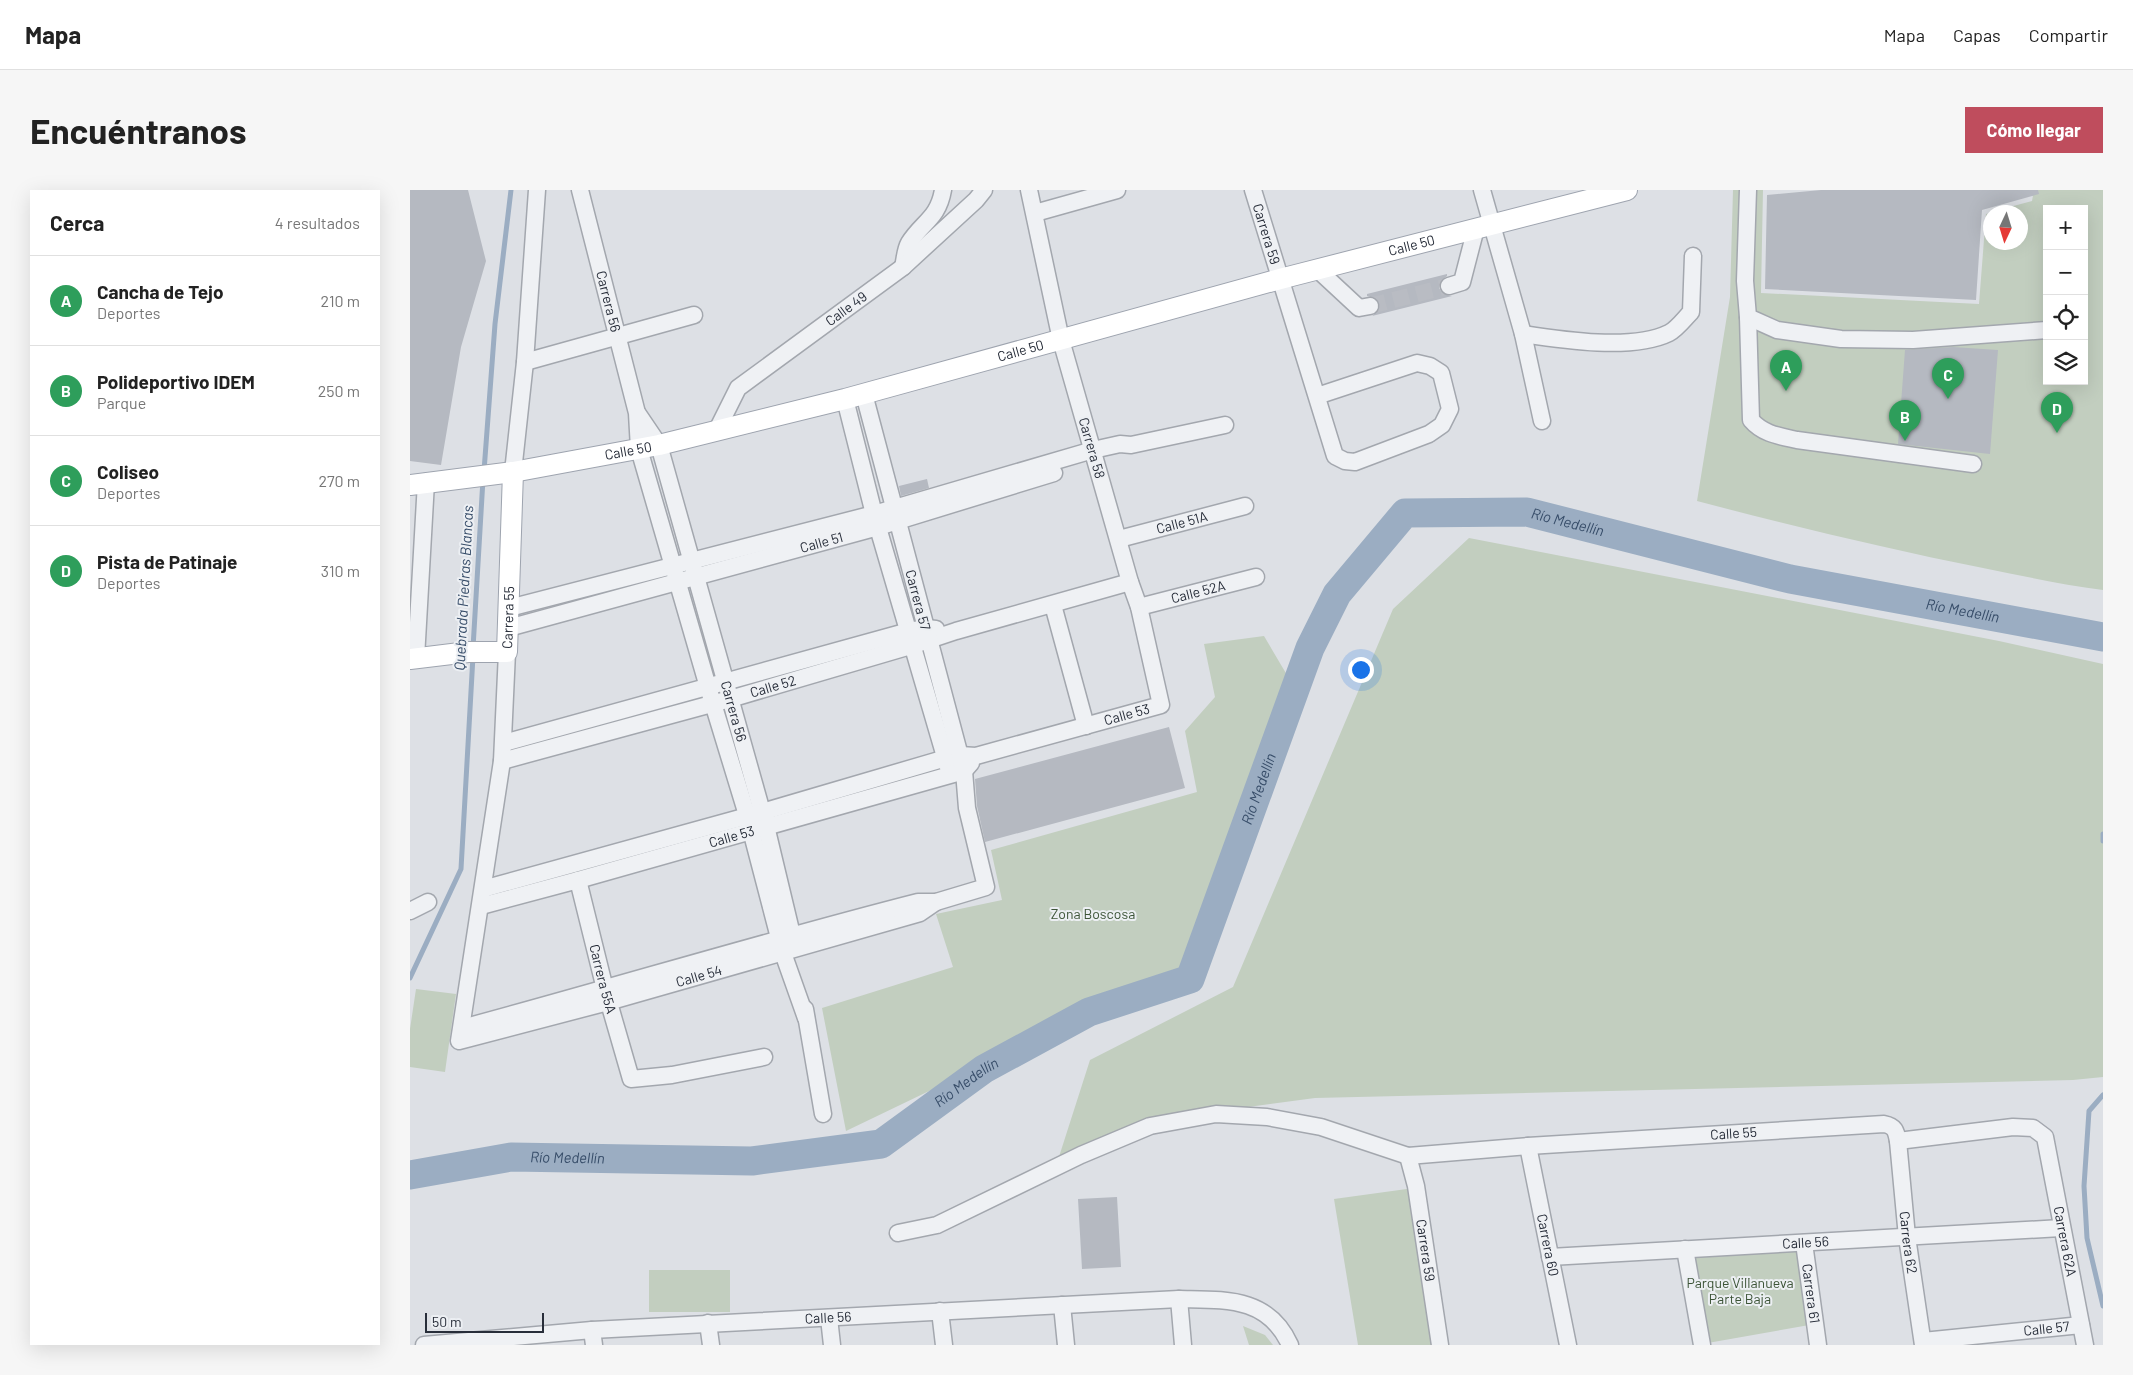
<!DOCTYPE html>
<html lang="es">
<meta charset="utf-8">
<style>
:root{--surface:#fff;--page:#f6f6f6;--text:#222;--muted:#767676;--line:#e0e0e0;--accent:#bf4d5d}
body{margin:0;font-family:Barlow,sans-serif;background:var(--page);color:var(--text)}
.controls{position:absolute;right:15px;top:15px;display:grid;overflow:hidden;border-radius:0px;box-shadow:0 5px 20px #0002}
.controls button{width:45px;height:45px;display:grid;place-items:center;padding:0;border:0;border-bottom:1px solid var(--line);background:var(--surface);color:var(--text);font:25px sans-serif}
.compass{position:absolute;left:1573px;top:15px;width:45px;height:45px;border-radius:50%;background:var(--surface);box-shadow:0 5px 20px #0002;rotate:184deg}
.scale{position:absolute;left:15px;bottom:12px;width:119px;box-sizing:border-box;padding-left:5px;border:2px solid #282e3a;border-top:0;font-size:14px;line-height:18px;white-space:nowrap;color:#282e3a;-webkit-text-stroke:4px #eceff3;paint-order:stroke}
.you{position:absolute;left:950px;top:479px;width:18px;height:18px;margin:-12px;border:4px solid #fff;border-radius:50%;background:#1a73e8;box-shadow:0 0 0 8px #1a73e833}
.badge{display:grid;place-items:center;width:32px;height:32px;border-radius:50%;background:var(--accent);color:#fff;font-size:16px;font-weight:700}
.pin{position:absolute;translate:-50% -41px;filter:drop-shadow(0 1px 2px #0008)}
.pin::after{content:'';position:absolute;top:26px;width:18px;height:15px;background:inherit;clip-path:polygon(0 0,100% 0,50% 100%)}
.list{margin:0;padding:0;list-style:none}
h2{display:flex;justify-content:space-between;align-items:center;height:65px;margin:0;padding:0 20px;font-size:21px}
h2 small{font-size:16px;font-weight:400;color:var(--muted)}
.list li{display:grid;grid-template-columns:32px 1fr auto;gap:15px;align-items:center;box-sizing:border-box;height:90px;padding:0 20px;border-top:1px solid var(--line)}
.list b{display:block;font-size:19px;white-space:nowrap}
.list p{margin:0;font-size:16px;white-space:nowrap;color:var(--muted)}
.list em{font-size:16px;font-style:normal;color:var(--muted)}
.icon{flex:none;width:28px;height:28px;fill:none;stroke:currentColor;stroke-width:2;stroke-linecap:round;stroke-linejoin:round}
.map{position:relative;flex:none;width:1693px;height:1155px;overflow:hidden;border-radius:0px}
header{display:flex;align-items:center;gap:30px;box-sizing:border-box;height:70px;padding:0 25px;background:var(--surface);border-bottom:1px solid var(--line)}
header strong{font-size:24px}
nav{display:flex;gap:28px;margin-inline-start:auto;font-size:18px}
.intro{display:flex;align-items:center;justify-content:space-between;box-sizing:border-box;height:120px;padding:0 30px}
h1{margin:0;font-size:35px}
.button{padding:12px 22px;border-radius:0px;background:var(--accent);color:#fff;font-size:18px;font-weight:700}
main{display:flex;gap:30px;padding:0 30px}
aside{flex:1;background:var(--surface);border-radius:0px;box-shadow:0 5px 20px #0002}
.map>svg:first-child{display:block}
.green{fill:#c2cebf;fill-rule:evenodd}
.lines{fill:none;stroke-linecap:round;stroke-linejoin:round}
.stream{stroke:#9badc2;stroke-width:5}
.river{stroke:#9badc2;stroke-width:29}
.building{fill:#b5b9c1}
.minor-tunnel{stroke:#b9bcc3;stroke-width:16;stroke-dasharray:16 8;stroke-linecap:butt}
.minor-casing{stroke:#a3a7ae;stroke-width:19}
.major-casing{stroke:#9ea4af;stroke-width:22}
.minor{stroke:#eff1f4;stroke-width:16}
.major{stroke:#fff;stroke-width:20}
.labels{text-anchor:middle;stroke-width:4;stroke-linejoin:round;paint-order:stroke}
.street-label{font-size:14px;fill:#282e3a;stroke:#eceff3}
.park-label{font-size:14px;fill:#3c5437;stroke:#eceff3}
.water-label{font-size:15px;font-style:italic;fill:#374d69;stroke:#eceff3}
</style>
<header>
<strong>Mapa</strong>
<nav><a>Mapa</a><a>Capas</a><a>Compartir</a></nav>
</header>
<div class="intro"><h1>Encuéntranos</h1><a class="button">Cómo llegar</a></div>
<main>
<aside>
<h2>Cerca<small>4 resultados</small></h2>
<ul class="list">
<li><span class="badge" style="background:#2e9e5b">A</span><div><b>Cancha de Tejo</b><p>Deportes</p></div><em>210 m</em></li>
<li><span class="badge" style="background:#2e9e5b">B</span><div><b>Polideportivo IDEM</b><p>Parque</p></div><em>250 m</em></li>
<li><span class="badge" style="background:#2e9e5b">C</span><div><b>Coliseo</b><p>Deportes</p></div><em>270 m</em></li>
<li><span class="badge" style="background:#2e9e5b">D</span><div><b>Pista de Patinaje</b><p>Deportes</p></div><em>310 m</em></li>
</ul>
</aside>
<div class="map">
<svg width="1693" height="1155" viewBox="0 0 1693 1155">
<rect width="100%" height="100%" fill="#dde0e5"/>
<path class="green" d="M1323,0H1353L1351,103L1569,114L1576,24L1580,23V52H1610V22H1581L1622,11L1624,0H1693V400C1653,395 1613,386 1573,378C1477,359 1382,336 1287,311L1320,107ZM1637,19H1674V191H1637Z
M1059,348L1589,451L1693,474V887L1663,890L905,908L742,930L647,973L680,870L823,797L983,419Z
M854,446L877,485L779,776L436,941L412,818L543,777L526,724L592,710L581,660L787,602L775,541L805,507L794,454Z
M6,799L46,804L35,882L0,877V839Z
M1004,998L1028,1155H948L924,1009Z
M1394,1053L1405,1134L1292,1154L1275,1059Z
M239,1080H320V1122H239Z
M833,1136L855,1145L863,1155H839Z"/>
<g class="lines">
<path class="stream" d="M74,281L85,134L101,0
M63,458L73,289
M1693,644V651
M0,788L51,679L63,466
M1693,905L1679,921L1674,996L1677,1048L1693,1116"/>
<path class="river" id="s1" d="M0,985L101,967L342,971L471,954L574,879L679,822L780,789L900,458L927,404L995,323L1117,322L1380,389L1693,447"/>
</g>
<path class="building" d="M0,0H58L76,71L51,157L31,275L0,271Z
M1411,0H1628L1629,4L1572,20L1566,110L1355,99L1357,5Z
M1037,84V86L1029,93V98L1033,104L1042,106L962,126L969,120L970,114L967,109L957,106V104Z
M1543,157L1588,160L1580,264L1488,254L1495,160Z
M517,289L519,298L491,306L489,296Z
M759,537L775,598L575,652L567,616L565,589Z
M707,1007L711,1077L672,1079L668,1009Z"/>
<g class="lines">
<path class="minor-tunnel" d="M960,116L1039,96"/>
<g class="minor-casing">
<g id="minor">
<path id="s2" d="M170,0L227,223L229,259L298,497L337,625L373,763L396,828"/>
<path id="s3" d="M843,0L925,266L935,271L945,272L1019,244L1032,235L1040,219L1031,183L1020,176L1007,173L907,206"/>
<path d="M1072,0L1113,144L1132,231"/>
<path d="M1338,0L1335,91L1338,127L1367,140L1431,149L1503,150L1637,140"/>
<path d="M625,23L707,0"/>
<path d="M493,77C495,69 495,60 499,53C512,32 528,29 533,0"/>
<path d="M907,79L949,118L960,116"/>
<path d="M1039,96L1052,92L1066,38"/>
<path d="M1338,127L1341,230C1353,244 1369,246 1387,250L1563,274"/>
<path d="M1113,144C1152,150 1222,161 1259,143C1267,139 1275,128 1281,122L1283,66"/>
<path d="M115,172L284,125"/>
<path d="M435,209L464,324L538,577"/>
<path id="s4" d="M228,224L249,255L356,636L384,753"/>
<path id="s5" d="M307,240L328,198L493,77L566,10L574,0"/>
<path d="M103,282L115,172L127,0"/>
<path id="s6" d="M709,349L835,316"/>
<path d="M643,415L676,536"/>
<path id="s7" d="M729,417L846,387"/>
<path d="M99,418L464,324L683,260L710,254L721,255L815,235"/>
<path id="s8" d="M98,438L468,337L644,283"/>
<path id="s9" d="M97,462L92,571L49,851L198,812L510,723L526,712"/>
<path d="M6,468L16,292"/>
<path d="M94,553L499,441L516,438L526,439"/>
<path id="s10" d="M92,571L320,509L504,455L546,441L720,392"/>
<path id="s11" d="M168,690L195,799L221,889L262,885L354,867"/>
<path id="s12" d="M73,699L352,622L536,568L550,565L566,566L751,515L729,417L720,392L651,150L619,0"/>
<path id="s13" d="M71,716L168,690L554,581L561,573"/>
<path d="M0,721L18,712"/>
<path d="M395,819L413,924"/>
<path d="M52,838C204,797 355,751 508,712H526L576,697L557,618L554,581L454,204"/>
<path id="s14" d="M1488,951L1497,1047L1513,1155"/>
<path id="s15" d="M1118,956L1158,1155"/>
<path id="s16" d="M998,966L1006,996L1030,1155"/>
<path id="s17" d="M488,1043L527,1035L671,965L740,936L806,924L857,927L911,937L998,966L1118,956L1474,934C1485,936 1486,941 1488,951L1603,937L1623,938L1635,947L1675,1155"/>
<path id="s18" d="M1394,1053L1408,1155"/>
<path d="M1275,1059L1292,1155"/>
<path id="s19" d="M1140,1067L1651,1038"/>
<path d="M769,1109L773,1155"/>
<path d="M652,1115L656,1155"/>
<path d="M530,1121L534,1155"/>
<path d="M419,1128L422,1155"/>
<path d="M298,1133L301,1155"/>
<path d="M182,1140L184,1155"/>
<path id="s20" d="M1513,1151L1671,1135"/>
<path id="s21" d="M14,1155L182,1140L769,1109C814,1110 858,1106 880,1155"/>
</g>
</g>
<g class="major-casing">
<g id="major">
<path id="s22" d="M0,295L103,282L249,255L435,209L870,89L1217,0"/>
<path id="s23" d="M0,469L58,462H97L103,282"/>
</g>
</g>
<use href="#minor" class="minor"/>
<use href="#major" class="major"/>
</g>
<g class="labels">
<g class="street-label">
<text dy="5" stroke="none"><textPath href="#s3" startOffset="46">Carrera 59</textPath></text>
<text dy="5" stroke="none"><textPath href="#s22" startOffset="1031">Calle 50</textPath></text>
<text dy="5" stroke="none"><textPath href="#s2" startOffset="115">Carrera 56</textPath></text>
<text dy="5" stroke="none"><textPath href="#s5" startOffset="181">Calle 49</textPath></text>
<text dy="5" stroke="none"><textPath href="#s22" startOffset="626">Calle 50</textPath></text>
<text transform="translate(682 258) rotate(74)" y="5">Carrera 58</text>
<text dy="5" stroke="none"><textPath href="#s22" startOffset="221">Calle 50</textPath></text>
<text dy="5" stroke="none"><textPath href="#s6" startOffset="65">Calle 51A</textPath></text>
<text dy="5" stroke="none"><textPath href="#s8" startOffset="325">Calle 51</textPath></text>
<text dy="5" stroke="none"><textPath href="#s7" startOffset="61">Calle 52A</textPath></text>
<text transform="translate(508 410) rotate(75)" y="5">Carrera 57</text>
<text dy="5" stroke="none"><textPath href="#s23" startOffset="132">Carrera 55</textPath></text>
<text dy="5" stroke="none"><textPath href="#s10" startOffset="281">Calle 52</textPath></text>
<text dy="5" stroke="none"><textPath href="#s4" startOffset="314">Carrera 56</textPath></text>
<text dy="5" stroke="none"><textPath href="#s12" startOffset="668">Calle 53</textPath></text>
<text dy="5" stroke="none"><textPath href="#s13" startOffset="260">Calle 53</textPath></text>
<text dy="5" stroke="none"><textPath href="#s9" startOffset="641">Calle 54</textPath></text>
<text dy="5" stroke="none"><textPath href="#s11" startOffset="102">Carrera 55A</textPath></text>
<text dy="5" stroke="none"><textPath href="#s17" startOffset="866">Calle 55</textPath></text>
<text dy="5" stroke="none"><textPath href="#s17" startOffset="1298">Carrera 62A</textPath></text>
<text dy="5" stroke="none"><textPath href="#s19" startOffset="256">Calle 56</textPath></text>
<text dy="5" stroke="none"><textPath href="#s14" startOffset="102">Carrera 62</textPath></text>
<text dy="5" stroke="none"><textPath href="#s15" startOffset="101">Carrera 60</textPath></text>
<text dy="5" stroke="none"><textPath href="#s16" startOffset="96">Carrera 59</textPath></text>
<text dy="5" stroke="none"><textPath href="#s18" startOffset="51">Carrera 61</textPath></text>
<text dy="5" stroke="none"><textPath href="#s21" startOffset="405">Calle 56</textPath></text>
<text dy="5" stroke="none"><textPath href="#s20" startOffset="124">Calle 57</textPath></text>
</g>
<g class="park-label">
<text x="683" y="729">Zona Boscosa</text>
<text x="1330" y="1098">Parque Villanueva<tspan x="1330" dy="16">Parte Baja</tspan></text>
</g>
<g class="water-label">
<text dy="5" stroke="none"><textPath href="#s1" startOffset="1509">Río Medellín</textPath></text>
<text transform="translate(54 398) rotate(-87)" y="5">Quebrada Piedras Blancas</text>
<text dy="5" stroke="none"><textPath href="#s1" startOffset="1914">Río Medellín</textPath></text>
<text dy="5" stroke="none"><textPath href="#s1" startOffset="1029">Río Medellín</textPath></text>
<text dy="5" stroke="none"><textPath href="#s1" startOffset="579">Río Medellín</textPath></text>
<text dy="5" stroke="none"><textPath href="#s1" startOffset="159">Río Medellín</textPath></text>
</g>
</g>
</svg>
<div class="controls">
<button>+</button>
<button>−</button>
<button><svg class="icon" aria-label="locate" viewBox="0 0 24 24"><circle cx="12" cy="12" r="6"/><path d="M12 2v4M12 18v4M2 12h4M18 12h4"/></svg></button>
<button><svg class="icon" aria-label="layers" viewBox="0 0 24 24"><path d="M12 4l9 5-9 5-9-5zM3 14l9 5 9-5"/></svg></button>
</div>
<svg class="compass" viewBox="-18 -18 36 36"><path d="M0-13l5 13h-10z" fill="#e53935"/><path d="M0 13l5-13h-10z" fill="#767676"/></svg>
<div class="scale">50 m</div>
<div class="you"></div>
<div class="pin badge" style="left:1376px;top:201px;background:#2e9e5b">A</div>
<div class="pin badge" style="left:1495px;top:251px;background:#2e9e5b">B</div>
<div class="pin badge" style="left:1538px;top:209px;background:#2e9e5b">C</div>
<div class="pin badge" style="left:1647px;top:243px;background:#2e9e5b">D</div>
</div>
</main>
